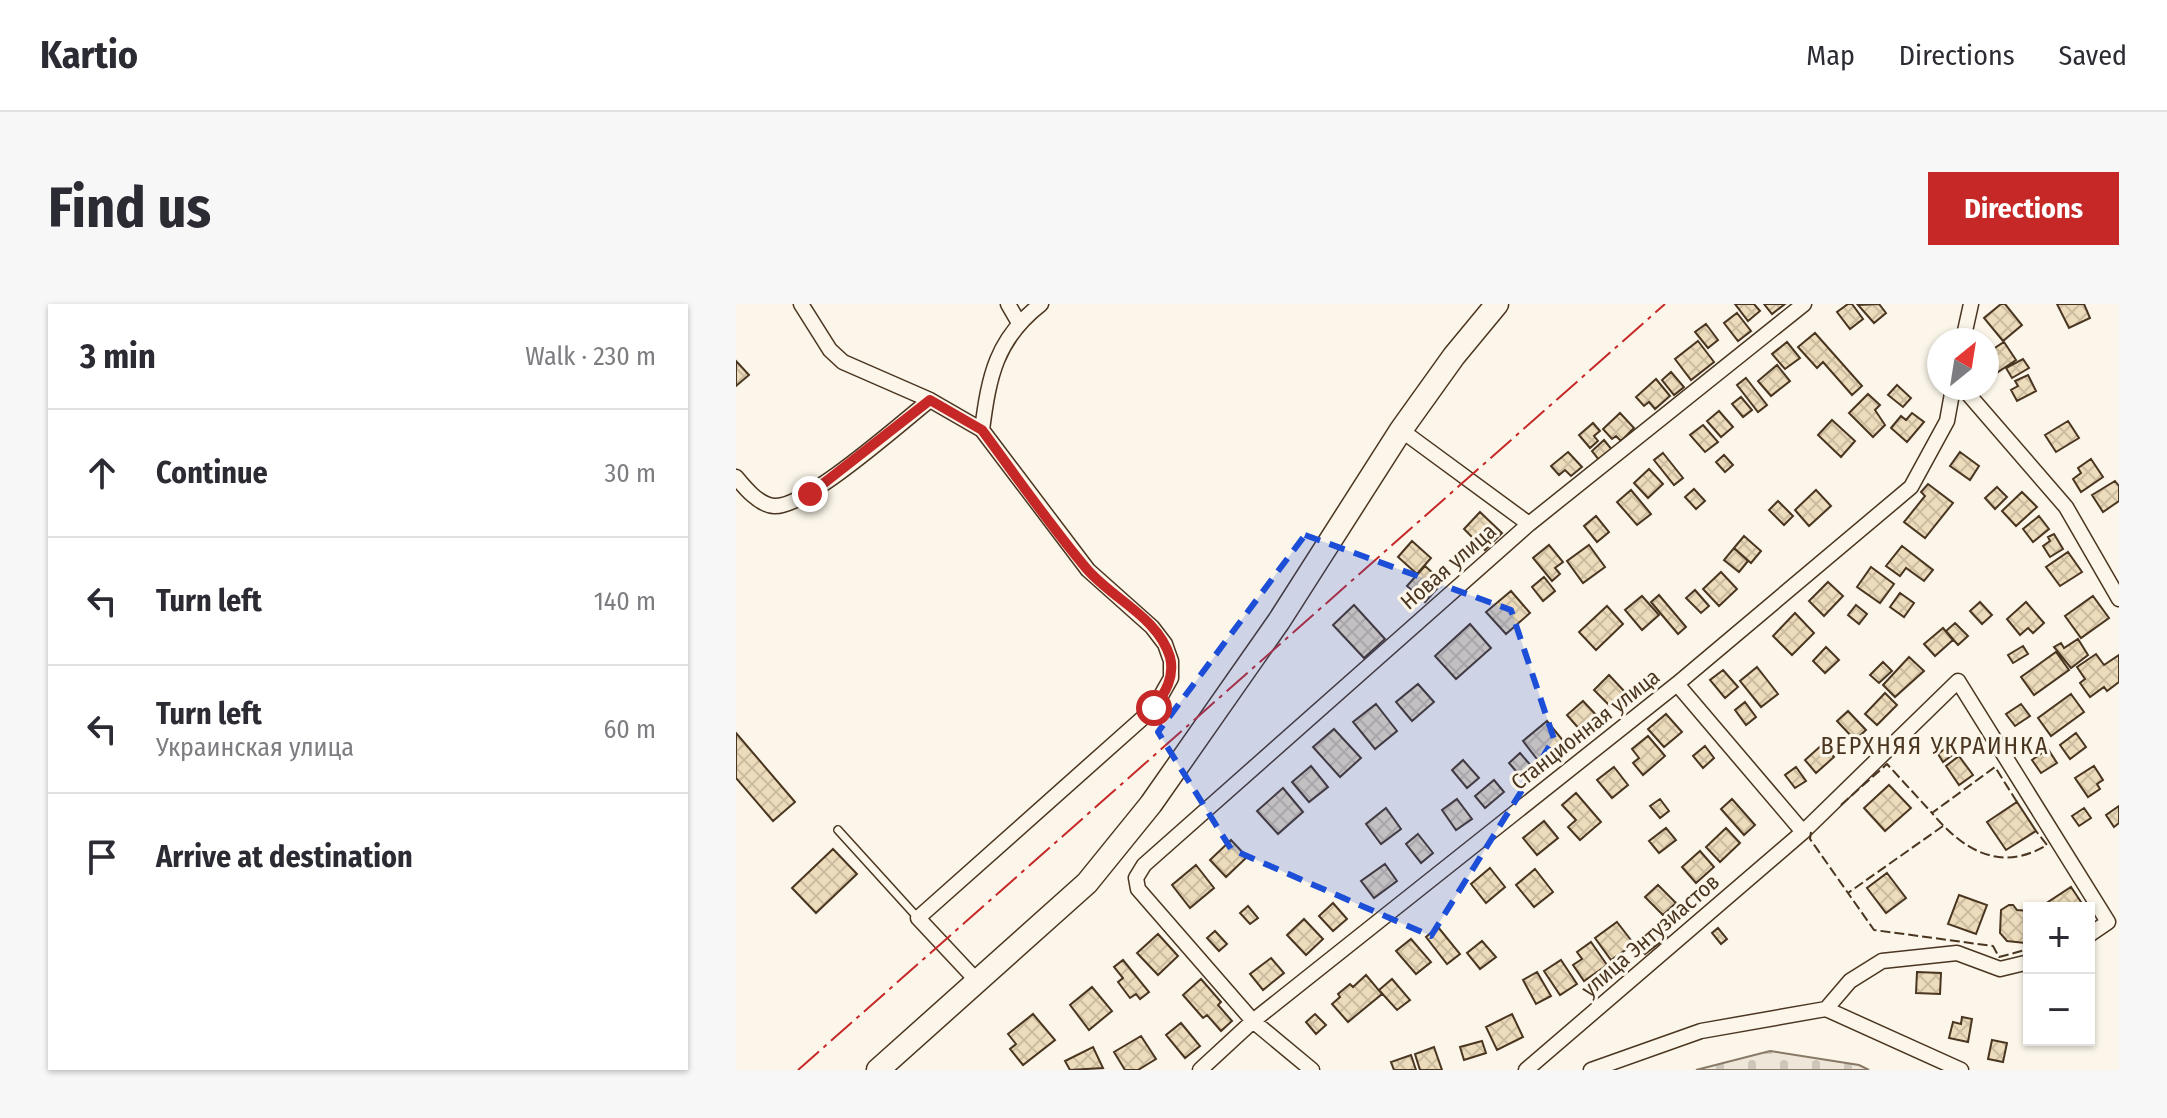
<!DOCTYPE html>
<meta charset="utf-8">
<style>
:root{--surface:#fff;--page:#f7f7f7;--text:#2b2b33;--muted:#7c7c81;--line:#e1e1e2;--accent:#c62828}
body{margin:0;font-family:"Fira Sans Condensed",sans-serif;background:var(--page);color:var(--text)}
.controls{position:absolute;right:24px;bottom:24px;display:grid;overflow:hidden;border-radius:0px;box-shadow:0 2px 6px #0004}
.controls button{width:72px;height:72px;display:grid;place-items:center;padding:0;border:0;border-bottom:2px solid var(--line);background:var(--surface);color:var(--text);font:40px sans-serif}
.compass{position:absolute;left:1191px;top:24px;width:72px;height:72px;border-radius:50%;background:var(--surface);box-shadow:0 2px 6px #0004;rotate:30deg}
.stop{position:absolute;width:24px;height:24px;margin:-18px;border:6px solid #c62828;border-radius:50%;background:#fff}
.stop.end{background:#c62828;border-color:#fff;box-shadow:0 2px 8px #0008}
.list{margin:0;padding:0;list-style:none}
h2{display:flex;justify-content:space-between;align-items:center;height:104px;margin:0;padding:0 32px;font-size:34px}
h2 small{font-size:26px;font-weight:400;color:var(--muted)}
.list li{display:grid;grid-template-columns:52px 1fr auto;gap:24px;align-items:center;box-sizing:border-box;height:128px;padding:0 32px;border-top:2px solid var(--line)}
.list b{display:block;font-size:30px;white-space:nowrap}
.list p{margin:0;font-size:26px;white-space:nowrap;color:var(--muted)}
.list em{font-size:26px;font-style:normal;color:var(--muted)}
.icon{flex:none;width:44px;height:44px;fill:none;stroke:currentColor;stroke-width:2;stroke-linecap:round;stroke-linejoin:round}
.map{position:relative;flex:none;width:1383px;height:766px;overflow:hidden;border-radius:0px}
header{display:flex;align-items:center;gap:48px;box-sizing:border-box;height:112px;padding:0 40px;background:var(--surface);border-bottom:2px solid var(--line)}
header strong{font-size:38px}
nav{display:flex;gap:44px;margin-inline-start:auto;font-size:28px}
.intro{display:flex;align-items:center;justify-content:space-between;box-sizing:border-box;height:192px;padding:0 48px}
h1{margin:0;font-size:56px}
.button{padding:20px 36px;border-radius:0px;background:var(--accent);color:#fff;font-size:28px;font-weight:700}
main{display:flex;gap:48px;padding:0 48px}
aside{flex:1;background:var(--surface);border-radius:0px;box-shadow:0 2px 6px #0004}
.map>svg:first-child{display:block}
.cemetery{fill:url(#cemetery-stones);stroke:#887966;stroke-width:2}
.building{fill:url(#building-cross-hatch);stroke:#4a3520;stroke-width:2}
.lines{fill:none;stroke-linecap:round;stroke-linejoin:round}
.lane-casing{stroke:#4a3520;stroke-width:10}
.street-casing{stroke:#4a3520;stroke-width:17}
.primary-casing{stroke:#4a3520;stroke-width:25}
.lane{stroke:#fbf6e9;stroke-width:7}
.street{stroke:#fbf6e9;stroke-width:14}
.primary{stroke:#fbf6e9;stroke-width:22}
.fence{stroke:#4a3520;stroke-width:2;stroke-dasharray:10 4;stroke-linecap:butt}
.power{stroke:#c62828;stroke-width:2;stroke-dasharray:28 6 4 6;stroke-linecap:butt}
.route{stroke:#c62828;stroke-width:10}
.marked{fill:#1d4ed8;fill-opacity:0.2;stroke:#1d4ed8;stroke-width:6;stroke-dasharray:16 10;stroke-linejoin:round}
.labels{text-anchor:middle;stroke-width:6;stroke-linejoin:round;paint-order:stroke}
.street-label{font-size:22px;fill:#4a3520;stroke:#fbf6e9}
.neighbourhood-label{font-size:24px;letter-spacing:2px;fill:#4a3520;stroke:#fbf6e9}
</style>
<header>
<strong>Kartio</strong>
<nav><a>Map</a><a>Directions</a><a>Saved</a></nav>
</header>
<div class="intro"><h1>Find us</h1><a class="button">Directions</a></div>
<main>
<aside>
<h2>3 min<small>Walk · 230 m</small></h2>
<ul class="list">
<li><svg class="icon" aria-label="ahead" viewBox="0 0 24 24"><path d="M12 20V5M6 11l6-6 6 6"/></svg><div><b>Continue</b></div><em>30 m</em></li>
<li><svg class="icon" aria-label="left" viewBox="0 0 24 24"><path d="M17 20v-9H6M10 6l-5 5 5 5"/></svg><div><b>Turn left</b></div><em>140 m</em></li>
<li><svg class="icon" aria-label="left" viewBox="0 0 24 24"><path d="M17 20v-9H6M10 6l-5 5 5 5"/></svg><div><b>Turn left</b><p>Украинская улица</p></div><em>60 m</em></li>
<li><svg class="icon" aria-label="arrive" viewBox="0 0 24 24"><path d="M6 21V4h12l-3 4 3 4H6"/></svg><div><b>Arrive at destination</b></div></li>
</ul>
</aside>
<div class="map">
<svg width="1383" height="766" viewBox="0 0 1383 766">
<defs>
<pattern id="cemetery-stones" width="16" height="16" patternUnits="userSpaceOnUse" patternTransform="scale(2)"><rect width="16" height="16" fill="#ede6d9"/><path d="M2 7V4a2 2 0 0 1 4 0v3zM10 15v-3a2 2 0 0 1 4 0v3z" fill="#cdc6ba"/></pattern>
<pattern id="building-cross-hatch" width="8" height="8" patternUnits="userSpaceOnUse" patternTransform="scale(2)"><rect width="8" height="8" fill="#ecdcbc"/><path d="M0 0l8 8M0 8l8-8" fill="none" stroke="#ccbda1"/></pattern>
</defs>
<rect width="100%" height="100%" fill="#fbf6e9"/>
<path class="cemetery" d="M1034,747L1123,761L1133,766H960Z"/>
<path class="building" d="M999,0H1018L1024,7L1012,17Z
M1028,0H1049L1036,10Z
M1112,0H1116L1127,15L1114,25L1101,8Z
M1143,0L1150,9L1138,19L1122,1Z
M1265,0H1269L1286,21L1267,37L1248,14Z
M1321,0H1348L1354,14L1333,24Z
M1001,9L1015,27L1002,37L988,19Z
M970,20L982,36L972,44L959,28Z
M1079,29L1126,82L1116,91L1087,58L1081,64L1062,43Z
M962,37L978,58L955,76L939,55Z
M1051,38L1064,54L1049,65L1036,50Z
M1268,38L1280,56L1262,68L1251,49Z
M1287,55L1293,64L1276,74L1270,64Z
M0,57L13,71L0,82Z
M1041,61L1054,77L1035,92L1022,77Z
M935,68L948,83L938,91L926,76Z
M1292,71L1300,87L1281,97L1275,86L1282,82L1279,77Z
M1010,74L1031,101L1022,108L1001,81Z
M920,75L934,92L919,105L913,98L908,102L900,93Z
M1161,81L1175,94L1167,103L1152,91Z
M1132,90L1144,101L1139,106L1149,121L1137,133L1113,109Z
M1005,93L1016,106L1007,113L996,100Z
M983,107L997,123L985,133L971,117Z
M884,109L898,124L885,137L880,132L876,135L867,125Z
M1176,109L1188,118L1171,138L1155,124L1165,112L1170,116Z
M1096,116L1119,137L1105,153L1082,131Z
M1332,117L1343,134L1320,148L1309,131Z
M857,119L864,127L858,132L862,137L854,144L843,131Z
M967,121L982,138L969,148L954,131Z
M868,136L877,147L864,157L856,147Z
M832,148L846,163L835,172L829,166L823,171L815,162Z
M1224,148L1243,162L1234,176L1214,162Z
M927,149L947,174L938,181L918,156Z
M988,151L997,161L989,168L980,158Z
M1355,155L1367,173L1345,188L1337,175L1345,169L1342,164Z
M913,165L927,180L912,194L898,179Z
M1379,177L1383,182V197L1367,208L1356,191Z
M1192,180L1217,199L1189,234L1168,218L1189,192L1185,188Z
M1261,183L1271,193L1259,205L1249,194Z
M958,185L969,197L960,205L949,193Z
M895,186L915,210L901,221L881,198Z
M1080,186L1095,202L1073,222L1059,206Z
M1286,188L1301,203L1280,222L1266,207Z
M1042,197L1057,212L1048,221L1033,206Z
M744,208L766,229L749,246L728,225Z
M860,212L873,228L861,238L848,222Z
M1303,212L1313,225L1297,238L1287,225Z
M1318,230L1327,245L1314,253L1307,242L1314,237L1312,233Z
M1008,232L1025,247L1015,259L998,244Z
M676,237L695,254L681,270L662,253Z
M813,241L827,258L819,264L824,270L816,277L797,254Z
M853,241L869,263L847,279L831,257Z
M1166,242L1197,266L1188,277L1170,264L1164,272L1150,262Z
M998,244L1012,257L1003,268L988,256Z
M1332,248L1346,268L1324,282L1310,263Z
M689,262L707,278L689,298L671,282Z
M1135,263L1158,280L1144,299L1121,283Z
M985,268L1001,285L983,302L967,285Z
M808,273L819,287L807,297L796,283Z
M1092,278L1107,292L1088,312L1073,297Z
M959,286L973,302L965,309L950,294Z
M775,287L794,309L770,330L750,308Z
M1164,289L1178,299L1168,313L1154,303Z
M923,291L950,323L942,330L915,298Z
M906,292L923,311L906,326L889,306Z
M1357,292L1373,314L1345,334L1329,312Z
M1244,298L1256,311L1246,320L1234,307Z
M1290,298L1308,319L1297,329L1292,324L1284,331L1271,315Z
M618,301L649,335L628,354L597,321Z
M1120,301L1131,310L1123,320L1112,311Z
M871,302L887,320L860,346L843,328Z
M1059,309L1078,329L1056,351L1037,332Z
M1219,319L1232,332L1222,341L1210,327Z
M734,320L755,344L720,375L699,352Z
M1207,324L1217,336L1199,352L1188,340Z
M1342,335L1352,351L1335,364L1318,343L1325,339L1328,344Z
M1287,342L1292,350L1277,359L1272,351Z
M1090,343L1103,356L1089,369L1077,357Z
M1320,348L1333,366L1298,391L1285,373Z
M1360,350L1368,361L1383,351V378L1371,387L1368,383L1354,393L1344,379L1349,375L1341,363Z
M1173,353L1188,367L1159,393L1147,381Z
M1147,358L1156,367L1143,379L1134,371Z
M1021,363L1042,390L1025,403L1004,377Z
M987,366L1002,383L989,394L974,376Z
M873,371L889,388L874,402L858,386Z
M682,380L698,398L676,417L660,398Z
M1149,389L1161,401L1141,421L1129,410Z
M1335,390L1348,408L1315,432L1302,414Z
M847,397L862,413L845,427L831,411Z
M1009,398L1020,413L1010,421L999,406Z
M640,400L661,427L639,445L617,418Z
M1285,400L1294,412L1279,422L1270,410Z
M1112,407L1130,426L1119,436L1101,417Z
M930,410L946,428L928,443L912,425Z
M811,417L829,439L804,459L787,437Z
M598,425L625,454L604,473L577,443Z
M0,429L59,498L37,517L0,474Z
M1340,429L1350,443L1334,455L1324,441Z
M912,432L929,452L907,471L897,459L903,454L896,445Z
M1087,440L1098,453L1080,469L1069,456Z
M1214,441L1219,449L1207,458L1202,450Z
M969,442L978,454L967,464L957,452Z
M1312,445L1321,459L1305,469L1296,456Z
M784,449L797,464L786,474L773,459Z
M1223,452L1237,471L1223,481L1210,462Z
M727,456L743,474L731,484L716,466Z
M575,462L592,483L573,498L556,478Z
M1358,462L1367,476L1361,480L1364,485L1352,493L1339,474Z
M878,463L892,481L876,494L861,476Z
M1060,463L1070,477L1059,484L1049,471Z
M758,476L768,488L749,504L739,492Z
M1153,481L1175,504L1149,527L1128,504Z
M547,484L567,508L542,530L521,507Z
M840,489L865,518L844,536L832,523L840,516L826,501Z
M721,495L736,515L720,526L706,506Z
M924,495L933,507L924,514L914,502Z
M996,495L1019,521L1008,531L985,505Z
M1281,498L1300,527L1270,546L1251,518Z
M1383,502V519L1378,523L1370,511Z
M650,504L665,525L645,540L630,520Z
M1348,504L1355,514L1343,522L1336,512Z
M808,517L822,534L801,551L787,534Z
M930,524L940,536L923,549L913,537Z
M990,524L1004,539L984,558L970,543Z
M682,530L697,549L685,559L670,540Z
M495,536L511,553L490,573L474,556Z
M97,545L121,570L80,609L56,584Z
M964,547L978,563L960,579L946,563Z
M649,560L661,577L638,594L625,577Z
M460,561L478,584L454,604L436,581Z
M754,564L769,583L750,599L735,580Z
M799,565L817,588L798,603L780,581Z
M1151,569L1170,594L1150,609L1131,584Z
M922,581L940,599L927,611L909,593Z
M1335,583L1349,604H1303Z
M1223,591L1251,601L1240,630L1212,620Z
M597,599L611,615L597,627L583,612Z
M1273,601H1277L1281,606L1293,607V636L1289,639L1271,637L1264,629L1265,606Z
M512,602L522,614L514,620L504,609Z
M568,615L587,635L570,651L551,631Z
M881,618L898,640L875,656L859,634Z
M922,621L931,633L909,650L900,638Z
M702,623L724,650L711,660L690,633Z
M982,624L991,635L985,640L976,629Z
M479,627L491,640L483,647L471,634Z
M422,630L442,652L422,671L401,649Z
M675,635L695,658L680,670L660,647Z
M746,637L760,653L744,665L731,649Z
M855,638L871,661L848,677L837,661L846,655L841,648Z
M535,654L548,669L527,686L514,670Z
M387,656L413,688L404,695L400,690L394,694L382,678L387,674L378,663Z
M825,656L841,680L824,691L808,667Z
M801,668L815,692L800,700L787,676Z
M1181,668L1205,669L1204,690L1180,689Z
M630,671L646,690L612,718L596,700L604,693L602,690L614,680L617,683Z
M465,675L485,698L482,701L496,717L485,727L471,711L467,714L447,691Z
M656,675L674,696L661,706L643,686Z
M356,683L376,707L353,726L334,701Z
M297,710L319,736L287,761L274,745L280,740L272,730Z
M579,710L590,721L580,730L570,718Z
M776,710L787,733L761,746L750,723Z
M1226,713L1236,715L1232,738L1213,734L1217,718L1225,720Z
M445,719L464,742L449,754L430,731Z
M405,732L420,755L402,766H389L378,748Z
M1256,736L1271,739L1267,758L1252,755Z
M746,737L750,749L728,756L724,743Z
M357,743L367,764L334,766L329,757Z
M698,743L706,766H684L679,750Z
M675,751L680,766H658L655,758Z"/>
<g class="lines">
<g class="lane-casing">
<path id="lane" d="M102,526L182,614"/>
</g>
<g class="street-casing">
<path id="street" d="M65,0L94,46L107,58L194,96L246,126L352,266L416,323L429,340L435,357V374L418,404L182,614L242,678
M272,0L283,19
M1227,36L1235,0
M1227,84L1330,203L1383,295
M246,126C253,72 260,35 305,0
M665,126L793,220
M0,173C9,184 23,201 38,202C69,205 166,118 194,96
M941,380L1067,528
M1090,705L1114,677L1146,657L1221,649L1264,665L1293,658
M1090,705L1225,766
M464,766L517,717L941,380L1175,183L1211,117L1217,84
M576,766L517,717L402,585L400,574L408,561L793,220L1068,0
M790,766L1067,528L1222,377L1372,618L1353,631
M855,766L965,727L1090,705"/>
</g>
<g class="primary-casing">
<path id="primary" d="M142,766L351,579L415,500L543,317L665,126L718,52L761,0"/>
</g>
<use href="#lane" class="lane"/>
<use href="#street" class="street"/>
<use href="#primary" class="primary"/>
<path class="fence" d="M1281,498L1259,463L1196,509C1227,546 1264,569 1311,541L1300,527
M1105,501L1151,460L1196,509
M1207,522L1112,589L1138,626L1257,642L1263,653L1293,645
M1075,528L1074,535L1112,589"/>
<path class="power" d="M62,766L929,0"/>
</g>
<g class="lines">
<path class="route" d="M74,190L194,96L246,126C280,172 313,220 350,264C376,295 422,313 434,353C439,373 429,389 418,404"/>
</g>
<path class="marked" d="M569,231L775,306L818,435L695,632L495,545L422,428Z"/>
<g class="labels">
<g class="street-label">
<text transform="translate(712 262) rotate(-41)" y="8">Новая улица</text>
<text transform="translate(849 425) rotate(-38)" y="8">Станционная улица</text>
<text transform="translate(914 631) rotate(-41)" y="8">улица Энтузиастов</text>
</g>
<g class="neighbourhood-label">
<text x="1199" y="450">ВЕРХНЯЯ УКРАИНКА</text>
</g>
</g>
</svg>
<div class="controls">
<button>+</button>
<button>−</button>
</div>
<svg class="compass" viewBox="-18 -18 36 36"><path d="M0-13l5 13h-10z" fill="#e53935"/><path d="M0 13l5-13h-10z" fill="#7c7c81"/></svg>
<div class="stop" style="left:418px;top:404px"></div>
<div class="stop end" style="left:74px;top:190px"></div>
</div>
</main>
